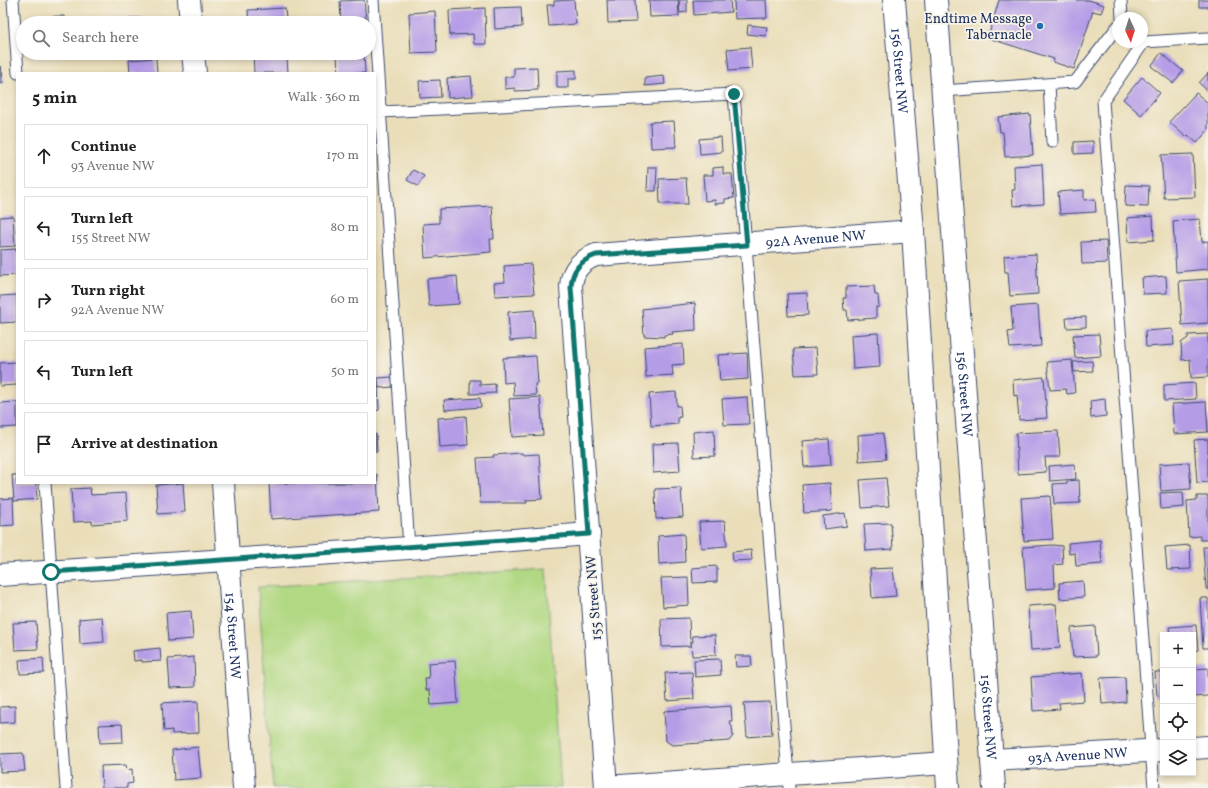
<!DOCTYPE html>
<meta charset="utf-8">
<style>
:root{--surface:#fff;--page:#f6f6f6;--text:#222;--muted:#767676;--line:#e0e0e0}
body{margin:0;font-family:Vollkorn,serif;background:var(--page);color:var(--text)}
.controls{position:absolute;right:12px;bottom:12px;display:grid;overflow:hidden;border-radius:0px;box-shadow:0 2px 6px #0003}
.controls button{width:36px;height:36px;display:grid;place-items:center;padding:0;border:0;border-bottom:1px solid var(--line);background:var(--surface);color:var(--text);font:20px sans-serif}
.compass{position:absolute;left:1112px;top:12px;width:36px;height:36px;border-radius:50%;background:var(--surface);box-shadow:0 2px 6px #0003;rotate:176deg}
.stop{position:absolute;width:12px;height:12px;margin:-9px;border:3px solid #0f766e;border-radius:50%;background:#fff}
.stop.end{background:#0f766e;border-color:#fff;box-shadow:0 1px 4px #0008}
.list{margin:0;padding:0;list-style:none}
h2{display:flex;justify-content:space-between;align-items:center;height:52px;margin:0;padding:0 16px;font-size:17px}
h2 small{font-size:13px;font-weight:400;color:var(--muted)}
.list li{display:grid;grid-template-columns:26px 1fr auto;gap:12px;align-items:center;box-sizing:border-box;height:64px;margin:0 8px 8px;padding:0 8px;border:1px solid var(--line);border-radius:0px}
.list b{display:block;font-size:15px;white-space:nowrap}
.list p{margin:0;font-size:13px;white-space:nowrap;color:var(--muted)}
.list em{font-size:13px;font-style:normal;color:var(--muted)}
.icon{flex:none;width:22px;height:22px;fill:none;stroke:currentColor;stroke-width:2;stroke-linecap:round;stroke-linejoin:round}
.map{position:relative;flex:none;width:1208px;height:788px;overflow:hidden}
.search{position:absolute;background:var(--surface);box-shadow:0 2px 6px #0003;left:16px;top:16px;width:360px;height:44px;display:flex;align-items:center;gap:10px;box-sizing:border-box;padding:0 14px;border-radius:22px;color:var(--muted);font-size:15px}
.panel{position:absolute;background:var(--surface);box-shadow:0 2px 6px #0003;left:16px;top:72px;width:360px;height:412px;border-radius:0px}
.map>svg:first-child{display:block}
.green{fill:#b1d882;stroke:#668470}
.building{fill:#b59ce7}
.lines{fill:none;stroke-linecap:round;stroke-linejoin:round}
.lane-casing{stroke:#3a496c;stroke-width:13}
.street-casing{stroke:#3a496c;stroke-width:24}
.secondary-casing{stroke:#3a496c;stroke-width:24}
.lane{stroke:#fff;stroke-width:11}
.street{stroke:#fff;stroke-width:22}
.secondary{stroke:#fff;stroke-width:22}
.route{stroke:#0f766e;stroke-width:5}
.poi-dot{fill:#1f6fb2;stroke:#f7f3e8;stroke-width:1.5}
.labels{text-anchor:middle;stroke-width:3.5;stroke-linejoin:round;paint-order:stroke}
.poi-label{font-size:14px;fill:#1b2f5e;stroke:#f7f3e8;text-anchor:end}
.street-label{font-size:14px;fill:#1b2f5e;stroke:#f7f3e8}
</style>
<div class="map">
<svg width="1208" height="788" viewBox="0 0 1208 788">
<rect width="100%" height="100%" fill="#f7f3e8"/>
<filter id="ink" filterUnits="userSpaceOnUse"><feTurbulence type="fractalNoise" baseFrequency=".025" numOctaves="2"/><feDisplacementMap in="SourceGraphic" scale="8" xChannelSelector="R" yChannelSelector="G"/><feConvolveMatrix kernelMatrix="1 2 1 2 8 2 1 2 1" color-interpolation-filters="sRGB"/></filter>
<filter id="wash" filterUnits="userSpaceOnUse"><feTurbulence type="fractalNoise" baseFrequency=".012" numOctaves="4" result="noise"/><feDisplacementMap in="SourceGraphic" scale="16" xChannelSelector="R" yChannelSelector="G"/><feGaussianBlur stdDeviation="0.9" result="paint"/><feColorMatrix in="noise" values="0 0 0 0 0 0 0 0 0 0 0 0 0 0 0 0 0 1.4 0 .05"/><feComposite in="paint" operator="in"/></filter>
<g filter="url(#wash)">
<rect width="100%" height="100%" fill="#eadeba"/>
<path class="green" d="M546,569L561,788H273L258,587Z"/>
<g id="blocks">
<path class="building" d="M364,0L366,19L341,21L340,1Z
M574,0L576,24L549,26L547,5H554V1Z
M607,0H635L636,22L608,23Z
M649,0H678L679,16L650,17Z
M679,0H687V12L680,13Z
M693,0H730L731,12L694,15Z
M734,0H766L767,18L735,19Z
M999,0H1089L1104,5L1101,13L1093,11L1074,69L1053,62L1054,59L988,38Z
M1199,0H1208V7H1199Z
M521,7L522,27L495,29L494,8Z
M285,8L286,19H288V23H249L248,10Z
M485,8L486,44H474L473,34L450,35L449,10Z
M435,11L437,52L411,53L409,13Z
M64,16V23H40L39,17Z
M130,18H146V20H155V23H119V21L130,20Z
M748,25L767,27L766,36L747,34Z
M750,47L752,69L729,71L727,49Z
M253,53H275L276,58L287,57L288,73H254Z
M364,53L365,73H338L337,55Z
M1161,53L1183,71L1173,83L1151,66Z
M156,58L157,73H130L129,60Z
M0,66L3,83L0,84Z
M537,67L538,90L515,91V88L505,89V77H514V68Z
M576,70V79H568V88H557V71Z
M1208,73V91L1199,83Z
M471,76L473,96L448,98L447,78Z
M664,76L665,84L645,86V78Z
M1142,77L1160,93L1141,115L1123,99Z
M440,80L441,97L420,98L419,81Z
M1196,93L1208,103V130L1197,143L1188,135L1186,137L1169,122Z
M1030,114L1033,155L1005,157L1003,132H1000L998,117Z
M674,121L676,147L651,148L650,122Z
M721,137L722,152L700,154L699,139Z
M1093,141V153L1074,154V142Z
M1193,154L1195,197L1164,198L1161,155Z
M1042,164L1044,204L1013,206L1012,190H1015L1014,166Z
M648,167H657L656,191H647Z
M723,167V174H732L734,198L725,199V203L715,204V200L705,201L703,175H713V168Z
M413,170L424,176L418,186L407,180Z
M686,178L688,204H660L659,179Z
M1126,185L1149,186L1148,207L1125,206Z
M1084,190V200L1095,199L1096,212L1060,214L1058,192Z
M492,206L494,239H490L491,252L425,258L423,224L439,223V209Z
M13,216L15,246L0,247V217Z
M1153,216L1154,240L1128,242L1127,218Z
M1200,219L1202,242L1208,241V269L1176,272L1173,221Z
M1106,241L1107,263L1082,264L1081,242Z
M16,249L17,275L0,276V250Z
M1036,254L1038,294L1010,296L1008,272H1005L1004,256Z
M531,264L534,294L495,296L494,283L505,282L504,266Z
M457,276L459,304L429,306L427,279Z
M1166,276L1167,293L1143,294L1142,278Z
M1208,279V323L1182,325L1179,281Z
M874,286L875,295H878L879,307H876V318L848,320L847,310H844L843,298H846V287Z
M807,293L808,315L788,316L787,294Z
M17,295V322L0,323V296Z
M695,303L696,330L672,332L673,334L664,335V337L644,336L642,309Z
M1038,305L1041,346L1010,348L1008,332L1013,331L1011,307Z
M534,310L535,339L510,341L508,312Z
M1086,317V327L1067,328L1066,318Z
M1173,329L1174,345L1146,347L1145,331Z
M878,333L880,367L853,369L851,335Z
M1099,334L1101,356L1075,358L1073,335Z
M1208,334V377L1191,378L1190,359L1182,360L1181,343L1188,338V335Z
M683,344L684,364L672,365L673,375L646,377L644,347Z
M816,348L818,374L795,375L793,349Z
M747,353L748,379L720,381L718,355Z
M536,356L538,384H535L536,395L514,396L513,382L504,383L503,358Z
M1072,360L1075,393L1067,394L1066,389L1050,390L1047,362Z
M1092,361L1093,371L1074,372L1073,362Z
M17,362V385L0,386V363Z
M392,377L393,387L379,388L378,378Z
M1044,377L1047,418L1019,420L1017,395L1014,396L1013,380Z
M470,380H480V385L495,384L496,393L470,394Z
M1195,383L1196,399L1164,401V385Z
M375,386H378L379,410L375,411Z
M676,392L677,406H680L681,417H678V424L651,426L649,394Z
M540,397L543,435L512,437L509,399Z
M747,397L749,424L724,425L722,399Z
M480,398L481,407L445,410L444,400Z
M1105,399L1106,416L1091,418L1090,401Z
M17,402V427L0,428V403Z
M1206,402L1208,432L1174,434L1172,404Z
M466,416L468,445L440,447L438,418Z
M714,430L715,456L694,457L693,432Z
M1058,431L1060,457H1045L1046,472L1018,474L1016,433Z
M883,433L886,459L859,461L858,435Z
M375,434H376L377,452H375Z
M829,439L831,465L804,467L802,441Z
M1208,439V482L1197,483L1194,440Z
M678,443L680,471L653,473L652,444Z
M522,453L523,455L539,454L542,499L526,500L527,503H480L477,458L494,457L493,455Z
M1189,462L1191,489L1161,491L1159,464Z
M1075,464L1076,479L1050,481L1049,466Z
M377,474L379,512L271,519L269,483H375V475Z
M12,475H17V483H36L37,499L14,501Z
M886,478L889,506L862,508L860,480Z
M1079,480L1080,503L1054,504L1053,484L1067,483V481Z
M183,483L185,512L158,514L156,485Z
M830,483L832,511L804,513L802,485Z
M90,488L91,495L126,493L128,521L92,524V521L73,522L71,489Z
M681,488L683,517L656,519L655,489Z
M1183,492L1184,507L1161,509L1160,493Z
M1050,496L1053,539L1024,541L1021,498Z
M1197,496H1208V540H1200V536L1189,537L1187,501L1197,500Z
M13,498L14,525L0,526V499Z
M845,513L847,526L824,529L823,516Z
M725,521L727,546L701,548L699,522Z
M891,523L893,549L866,551L864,524Z
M684,534L685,562L659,564L658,536Z
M1100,540L1102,564L1076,566L1075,553L1069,554L1068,543Z
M1053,545L1062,546L1063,564L1054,565L1055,588L1026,590L1023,547Z
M1190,545L1191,569L1167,570L1165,547Z
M1203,547H1208V589H1206Z
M751,550L752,560L733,561L732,552Z
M717,566V582L693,583L692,568Z
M893,568L896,596L872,598L870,569Z
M688,577L689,605L663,607L661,578Z
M1083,581L1084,597L1060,599L1059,583Z
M1200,598H1208V648H1203Z
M1056,604L1060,648L1031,650L1028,606Z
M191,611L193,639L168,641L166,613Z
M102,617L104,642L80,644L79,619Z
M689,618L690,646L662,647L661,619Z
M36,622L38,649L15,650L13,623Z
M1196,625L1198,650L1193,651V635H1170L1169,627Z
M1095,626L1097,656L1073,657L1071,628Z
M715,635L716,655L692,656L691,642H693L692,636Z
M160,648L161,661L142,662V660L134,661L133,651Z
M735,656H751L752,666L736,667Z
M194,657L195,687L170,688L168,659Z
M43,658L44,673L20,674L19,660Z
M720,659L721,675L695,677L694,660Z
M455,661L458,703L431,705L430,690H426L425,678H429L428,663Z
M1208,668V696L1193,697V669Z
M692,672L694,699L667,701L665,673Z
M1155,672H1163V695L1157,696Z
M1082,673L1084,701L1059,703L1060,709L1033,711L1031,677Z
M1125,677L1126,702L1102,704L1100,678Z
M198,701L199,733L172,734V730L164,731L162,703Z
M770,702L772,735L747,737L744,703Z
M15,706V722L0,723V707Z
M731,706L732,721H729L732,727L733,736L729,741L672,745L666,741L664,711Z
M122,724L123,742L100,743L99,725Z
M198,747L201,778L174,780L172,750Z
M23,753L25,771L0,772V754Z
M126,765L127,770L132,769L133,783L127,784V788H102L101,766Z"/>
</g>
</g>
<g filter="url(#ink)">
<use href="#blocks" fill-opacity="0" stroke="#3a496c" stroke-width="1"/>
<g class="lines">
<g class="lane-casing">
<path id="lane" d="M13,0L18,73
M373,0L409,548
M1121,0L1122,18
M1049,84L1052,142
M942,91L1075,82L1118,26
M381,112L734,94L789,788
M45,483L66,788
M1154,788L1103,101L1144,42L1208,38"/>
</g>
<g class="street-casing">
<g id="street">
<path d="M189,0L191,23"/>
<path d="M193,53L195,73"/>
<path id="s1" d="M223,483L244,788"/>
<path d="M0,575L409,548L589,534"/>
<path d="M1193,748L1208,747"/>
<path id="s2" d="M992,760L1163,750"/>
<path d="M606,787L946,763"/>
<path id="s3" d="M606,788L571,287C572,270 580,261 596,255L913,231"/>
</g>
</g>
<g class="secondary-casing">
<g id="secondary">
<path id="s4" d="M894,0L913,231L948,788"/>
<path id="s5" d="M936,0L994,788"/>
</g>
</g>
<use href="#lane" class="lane"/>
<use href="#street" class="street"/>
<use href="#secondary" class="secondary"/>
</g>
</g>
<g class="lines" filter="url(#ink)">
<path class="route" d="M51,572L589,534L571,287C572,270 580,261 596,255L747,245L734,94"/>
</g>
<circle class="poi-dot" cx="1040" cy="26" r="4"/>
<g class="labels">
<g class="poi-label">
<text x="1032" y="23">Endtime Message<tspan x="1032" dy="16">Tabernacle</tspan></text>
</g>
<g class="street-label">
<text dy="5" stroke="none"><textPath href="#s4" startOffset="71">156 Street NW</textPath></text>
<text dy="5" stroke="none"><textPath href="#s3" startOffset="766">92A Avenue NW</textPath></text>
<text dy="5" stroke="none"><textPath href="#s5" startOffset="395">156 Street NW</textPath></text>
<text transform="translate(593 598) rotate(-94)" y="5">155 Street NW</text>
<text dy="5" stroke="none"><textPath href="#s1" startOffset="153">154 Street NW</textPath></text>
<text dy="5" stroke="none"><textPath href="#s5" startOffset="719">156 Street NW</textPath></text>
<text dy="5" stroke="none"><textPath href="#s2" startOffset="86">93A Avenue NW</textPath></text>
</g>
</g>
</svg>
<div class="controls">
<button>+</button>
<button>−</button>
<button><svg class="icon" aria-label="locate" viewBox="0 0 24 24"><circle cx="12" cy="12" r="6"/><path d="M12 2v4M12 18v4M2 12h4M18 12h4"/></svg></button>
<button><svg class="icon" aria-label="layers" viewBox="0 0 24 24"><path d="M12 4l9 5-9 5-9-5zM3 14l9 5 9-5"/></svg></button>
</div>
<svg class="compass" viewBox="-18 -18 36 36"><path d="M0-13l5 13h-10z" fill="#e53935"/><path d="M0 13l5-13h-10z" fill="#767676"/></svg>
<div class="stop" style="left:51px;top:572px"></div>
<div class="stop end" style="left:734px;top:94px"></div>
<div class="search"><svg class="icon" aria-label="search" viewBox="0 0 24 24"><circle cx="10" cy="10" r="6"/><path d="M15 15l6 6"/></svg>Search here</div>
<section class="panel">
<h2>5 min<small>Walk · 360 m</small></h2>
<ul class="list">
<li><svg class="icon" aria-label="ahead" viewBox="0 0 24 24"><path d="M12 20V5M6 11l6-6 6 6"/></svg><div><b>Continue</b><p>93 Avenue NW</p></div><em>170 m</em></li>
<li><svg class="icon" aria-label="left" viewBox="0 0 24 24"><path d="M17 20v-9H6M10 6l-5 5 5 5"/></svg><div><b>Turn left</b><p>155 Street NW</p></div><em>80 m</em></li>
<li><svg class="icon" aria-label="right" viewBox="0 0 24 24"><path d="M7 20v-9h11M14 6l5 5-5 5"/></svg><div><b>Turn right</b><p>92A Avenue NW</p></div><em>60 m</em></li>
<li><svg class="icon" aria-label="left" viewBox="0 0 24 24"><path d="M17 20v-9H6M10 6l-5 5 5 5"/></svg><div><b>Turn left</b></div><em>50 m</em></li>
<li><svg class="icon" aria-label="arrive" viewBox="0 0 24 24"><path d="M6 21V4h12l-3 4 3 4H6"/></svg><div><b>Arrive at destination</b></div></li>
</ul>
</section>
</div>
